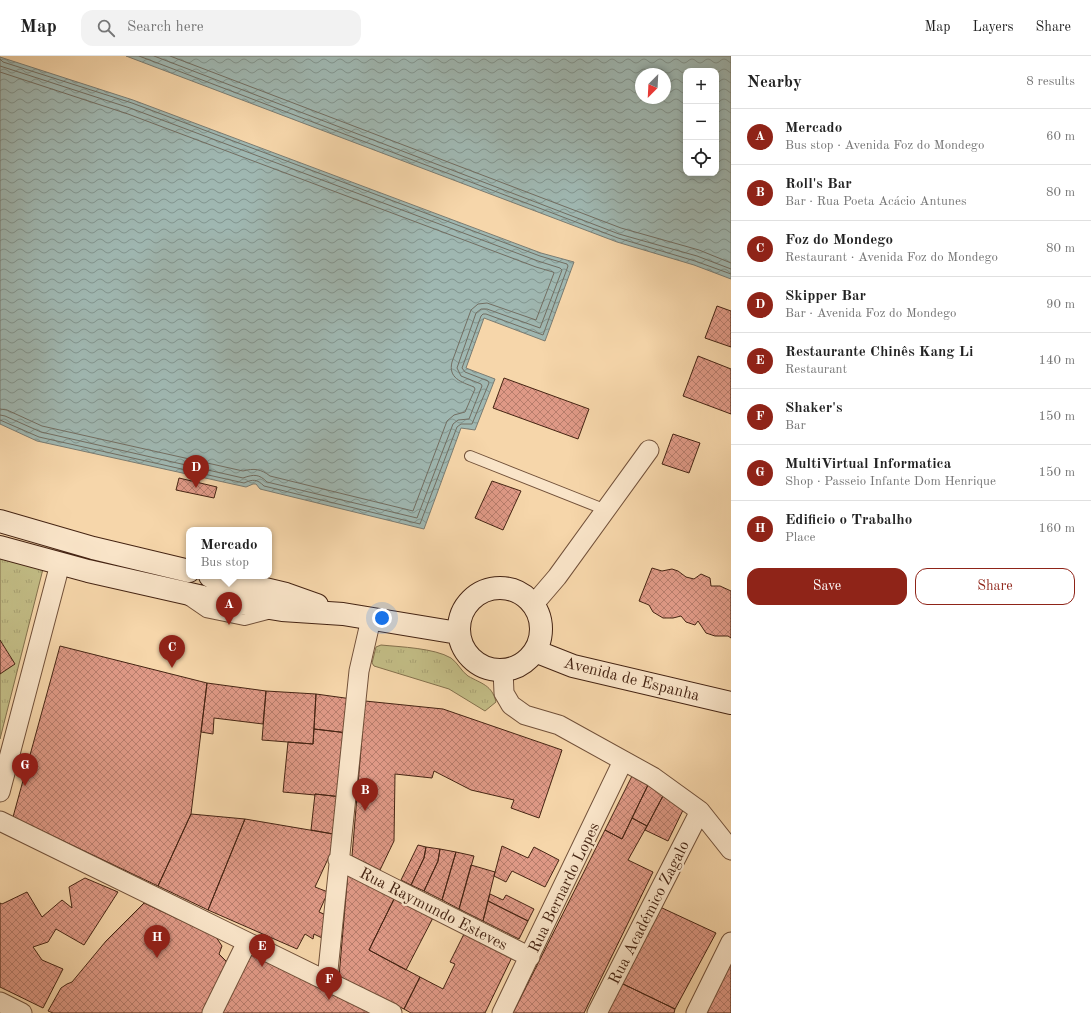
<!DOCTYPE html>
<meta charset="utf-8">
<style>
:root{--surface:#fff;--page:#f2f2f2;--text:#222;--muted:#767676;--line:#e0e0e0;--accent:#8f2418}
body{margin:0;font-family:"Old Standard TT",serif;background:var(--page);color:var(--text)}
.controls{position:absolute;right:12px;top:12px;display:grid;overflow:hidden;border-radius:8px;box-shadow:0 2px 6px #0003}
.controls button{width:36px;height:36px;display:grid;place-items:center;padding:0;border:0;border-bottom:1px solid var(--line);background:var(--surface);color:var(--text);font:20px sans-serif}
.compass{position:absolute;left:635px;top:12px;width:36px;height:36px;border-radius:50%;background:var(--surface);box-shadow:0 2px 6px #0003;rotate:204deg}
.you{position:absolute;left:382px;top:562px;width:14px;height:14px;margin:-10px;border:3px solid #fff;border-radius:50%;background:#1a73e8;box-shadow:0 0 0 6px #1a73e833}
.badge{display:grid;place-items:center;width:26px;height:26px;border-radius:50%;background:var(--accent);color:#fff;font-size:13px;font-weight:700}
.pin{position:absolute;translate:-50% -33px;filter:drop-shadow(0 1px 2px #0008)}
.pin::after{content:'';position:absolute;top:21px;width:14px;height:12px;background:inherit;clip-path:polygon(0 0,100% 0,50% 100%)}
.popup{position:absolute;left:186px;top:471px;width:86px;height:52px;box-sizing:border-box;display:grid;place-content:center;border-radius:8px;background:var(--surface);filter:drop-shadow(0 1px 3px #0005);font-size:13px;white-space:nowrap;color:var(--muted)}
.popup b{font-size:15px;color:var(--text)}
.popup::after{content:'';position:absolute;left:50%;top:100%;margin-left:-8px;border:8px solid transparent;border-top-color:var(--surface)}
.list{margin:0;padding:0;list-style:none}
h2{display:flex;justify-content:space-between;align-items:center;height:52px;margin:0;padding:0 16px;font-size:17px}
h2 small{font-size:13px;font-weight:400;color:var(--muted)}
.list li{display:grid;grid-template-columns:26px 1fr auto;gap:12px;align-items:center;box-sizing:border-box;height:56px;padding:0 16px;border-top:1px solid var(--line)}
.list b{display:block;font-size:15px;white-space:nowrap}
.list p{margin:0;font-size:13px;white-space:nowrap;color:var(--muted)}
.list em{font-size:13px;font-style:normal;color:var(--muted)}
.actions{display:flex;gap:8px;padding:12px 16px}
.actions a{flex:1;padding:9px 0;border:1px solid var(--accent);border-radius:12px;text-align:center;font-size:14px;color:var(--accent)}
.actions .main{background:var(--accent);color:#fff}
.icon{flex:none;width:22px;height:22px;fill:none;stroke:currentColor;stroke-width:2;stroke-linecap:round;stroke-linejoin:round}
.map{position:relative;flex:none;width:731px;height:957px;overflow:hidden}
header{display:flex;align-items:center;gap:24px;box-sizing:border-box;height:56px;padding:0 20px;background:var(--surface);border-bottom:1px solid var(--line)}
header strong{font-size:19px}
nav{display:flex;gap:22px;margin-inline-start:auto;font-size:14px}
.search{width:280px;height:36px;background:var(--page);display:flex;align-items:center;gap:10px;box-sizing:border-box;padding:0 14px;border-radius:12px;color:var(--muted);font-size:15px}
main{display:flex}
aside{flex:1;background:var(--surface)}
.map>svg:first-child{display:block}
.grass{fill:url(#grass-tufts);stroke:#84704c}
.water{fill:url(#water-waves);stroke:#7b7c72;fill-rule:evenodd}
.lines{fill:none;stroke-linecap:round;stroke-linejoin:round}
.shore{stroke:#726e62;stroke-width:1}
.building{fill:url(#building-cross-hatch);stroke:#452413}
.lane-casing{stroke:#715039;stroke-width:12}
.street-casing{stroke:#715039;stroke-width:21}
.secondary-casing{stroke:#452413;stroke-width:24}
.lane{stroke:#f9e4c8;stroke-width:10}
.street{stroke:#f9e4c8;stroke-width:19}
.secondary{stroke:#f9e4c8;stroke-width:22}
.labels{text-anchor:middle;stroke-width:4;stroke-linejoin:round;paint-order:stroke}
.street-label{font-size:16px;fill:#452413;stroke:#f9e4c8}
</style>
<header>
<strong>Map</strong>
<div class="search"><svg class="icon" aria-label="search" viewBox="0 0 24 24"><circle cx="10" cy="10" r="6"/><path d="M15 15l6 6"/></svg>Search here</div>
<nav><a>Map</a><a>Layers</a><a>Share</a></nav>
</header>
<main>
<div class="map">
<svg width="731" height="957" viewBox="0 0 731 957">
<defs>
<pattern id="grass-tufts" width="24" height="20" patternUnits="userSpaceOnUse"><rect width="24" height="20" fill="#c2bc85"/><path d="M3 7l-1-3M5 7V3M7 7l1-3M15 17l-1-3M17 17v-4M19 17l1-3" fill="none" stroke="#a8a172"/></pattern>
<pattern id="water-waves" width="16" height="10" patternUnits="userSpaceOnUse"><rect width="16" height="10" fill="#9fb7b1"/><path d="M0 5q4-4 8 0t8 0" fill="none" stroke="#83958f"/></pattern>
<pattern id="building-cross-hatch" width="8" height="8" patternUnits="userSpaceOnUse"><rect width="8" height="8" fill="#df9986"/><path d="M0 0l8 8M0 8l8-8" fill="none" stroke="#b77d6c"/></pattern>
</defs>
<rect width="100%" height="100%" fill="#f6d6aa"/>
<filter id="stains"><feTurbulence type="fractalNoise" baseFrequency=".005" numOctaves="4"/><feColorMatrix values="0 0 0 0 .2 0 0 0 0 .09 0 0 0 0 .02 0 0 0 .5 -.17"/></filter>
<radialGradient id="worn" r=".72"><stop offset=".6" stop-color="#630" stop-opacity="0"/><stop offset="1" stop-color="#630" stop-opacity=".3"/></radialGradient>
<path class="grass" d="M0,501L43,513L0,683Z
M381,589C401,591 434,592 451,602C458,607 461,615 468,620C482,628 492,629 496,646L485,655L449,633L374,610L372,607L376,591Z"/>
<path class="water" d="M126,0H731V223L694,209L617,186ZM686,15H716V117H686ZM641,18H665V42H641Z
M0,1L133,44L541,197L574,206L545,285L484,262L466,312L495,323L475,374L461,372L424,473L260,433L256,428H253L246,431L37,385L0,368Z"/>
<g class="lines">
<path class="shore" d="M139,0L618,182L695,205L731,218
M154,0L619,178L697,200L731,213
M170,0L621,172L699,194L731,207
M0,3L3,6L132,47L540,200L567,208L568,210L543,279L486,258H483L481,260L462,312L465,316L488,325L489,327L472,368H461L457,371L420,468L264,430C257,423 253,423 244,427L39,381L0,364
M0,10L130,52L538,205L560,212L562,214L540,272L487,253H481L476,257L457,312L461,320L481,328L482,330L469,363L458,364L453,368L417,462L267,426C259,418 254,418 243,422L41,376L5,360L0,359
M0,16L128,58L536,211L553,216L554,217L536,264L487,247L478,248L471,254L452,306C448,322 461,326 474,331L475,333L465,356L454,359L447,365L413,455L270,420C261,413 254,412 243,415L42,370L7,354L0,353"/>
</g>
<path class="building" d="M717,250L731,255V291L705,282Z
M698,300L731,313V358L683,340Z
M504,322L589,353L578,383L493,352Z
M673,378L700,387L689,417L662,408Z
M179,422L217,431L214,442L176,434Z
M492,425L521,435L503,474L475,462Z
M652,512L662,515L672,513L678,515L686,521L694,523L701,518L710,522L711,530H720L731,535V582L728,580H715L706,577L698,565L695,569L686,566L681,560L673,562H663L653,556L649,549L639,545Z
M0,584L15,608L0,618Z
M60,590L207,627L191,758L158,830L13,761Z
M207,627L266,635L263,668L214,662L213,678L201,676Z
M266,635L316,638L313,688L262,684Z
M316,638L352,643L348,677L314,673Z
M365,645L443,653L562,694L539,762L511,752L514,744L471,734L434,715L432,722L395,718L394,785L380,814L352,800Z
M314,673L348,677L342,741L315,738V739L283,736L288,686L313,688Z
M632,720L648,729L622,783L605,774Z
M648,729L664,738L647,770L632,762Z
M315,738L342,741L339,779L311,774Z
M664,738L685,750L668,785L645,774Z
M191,758L245,763L208,854L158,830Z
M632,762L647,770L628,804L653,816L584,957H513L605,774L622,783Z
M245,763L339,779L315,831L328,836L319,856L331,861L322,882L314,878L313,883L305,878L297,893L208,854Z
M418,789L426,791L424,802L411,829L401,824Z
M502,790L528,802L534,791L559,804L545,831L512,815L506,826L494,820Z
M426,791L440,793L438,805L424,835L411,829L424,802Z
M440,793L456,796L442,844L424,835L438,805Z
M456,796L474,800L459,853L442,844Z
M471,809L495,816L483,865L459,853Z
M348,816L396,839L369,894L420,921L404,953L339,921Z
M85,822L118,836L84,889L56,873L48,886L33,891L42,904L63,913L43,952L0,931V847L2,848L27,836L42,861L62,844L72,852L69,831Z
M490,838L503,844L506,839L534,853L528,865L488,845Z
M396,839L435,858L406,914L369,894Z
M488,845L528,865L519,883L483,865Z
M144,847L216,881L222,890L219,898L226,905L229,913L204,957H53L48,955L61,932L67,928L72,926L106,885Z
M660,851L716,877L675,953L621,927Z
M467,872L515,895L485,957H411L404,953L420,921L443,933L455,908L450,906Z
M250,895L373,957H219Z
M731,907V957H705Z
M621,927L675,953L674,957H606Z"/>
<g class="lines">
<g class="lane-casing">
<path id="lane" d="M470,400L606,454
M187,543L206,556L245,564L268,558"/>
</g>
<g class="street-casing">
<path id="street" d="M533,549L557,521L649,394
M503,614L504,637L511,649L525,659L559,669L653,721L700,755L731,794
M0,736L60,508
M0,765L392,957
M338,804L530,901
M327,924L359,615L371,563
M0,946L22,957
M212,957L247,886
M502,957L623,705
M597,957L700,755
M696,957L731,886"/>
</g>
<g class="secondary-casing">
<path id="secondary" d="M0,465L93,492L189,515
M0,491L88,515L203,541L282,554L343,558L458,577
M210,520L286,538L317,549
M459 573a41 41 0 1 1 82 0a41 41 0 1 1-82 0Z
M535,595L573,610L731,647"/>
</g>
<use href="#lane" class="lane"/>
<use href="#street" class="street"/>
<use href="#secondary" class="secondary"/>
</g>
<g class="labels">
<g class="street-label">
<text transform="translate(632 622) rotate(14)" y="6">Avenida de Espanha</text>
<text transform="translate(563 831) rotate(-64)" y="6">Rua Bernardo Lopes</text>
<text transform="translate(434 852) rotate(27)" y="6">Rua Raymundo Esteves</text>
<text transform="translate(648 856) rotate(-63)" y="6">Rua Académico Zagalo</text>
</g>
</g>
<rect width="100%" height="100%" filter="url(#stains)"/>
<rect width="100%" height="100%" fill="url(#worn)"/>
</svg>
<div class="controls">
<button>+</button>
<button>−</button>
<button><svg class="icon" aria-label="locate" viewBox="0 0 24 24"><circle cx="12" cy="12" r="6"/><path d="M12 2v4M12 18v4M2 12h4M18 12h4"/></svg></button>
</div>
<svg class="compass" viewBox="-18 -18 36 36"><path d="M0-13l5 13h-10z" fill="#e53935"/><path d="M0 13l5-13h-10z" fill="#767676"/></svg>
<div class="you"></div>
<div class="pin badge" style="left:229px;top:569px">A</div>
<div class="popup"><b>Mercado</b>Bus stop</div>
<div class="pin badge" style="left:365px;top:755px">B</div>
<div class="pin badge" style="left:172px;top:612px">C</div>
<div class="pin badge" style="left:196px;top:432px">D</div>
<div class="pin badge" style="left:262px;top:911px">E</div>
<div class="pin badge" style="left:329px;top:944px">F</div>
<div class="pin badge" style="left:25px;top:730px">G</div>
<div class="pin badge" style="left:157px;top:902px">H</div>
</div>
<aside>
<h2>Nearby<small>8 results</small></h2>
<ul class="list">
<li><span class="badge">A</span><div><b>Mercado</b><p>Bus stop · Avenida Foz do Mondego</p></div><em>60 m</em></li>
<li><span class="badge">B</span><div><b>Roll's Bar</b><p>Bar · Rua Poeta Acácio Antunes</p></div><em>80 m</em></li>
<li><span class="badge">C</span><div><b>Foz do Mondego</b><p>Restaurant · Avenida Foz do Mondego</p></div><em>80 m</em></li>
<li><span class="badge">D</span><div><b>Skipper Bar</b><p>Bar · Avenida Foz do Mondego</p></div><em>90 m</em></li>
<li><span class="badge">E</span><div><b>Restaurante Chinês Kang Li</b><p>Restaurant</p></div><em>140 m</em></li>
<li><span class="badge">F</span><div><b>Shaker's</b><p>Bar</p></div><em>150 m</em></li>
<li><span class="badge">G</span><div><b>MultiVirtual Informatica</b><p>Shop · Passeio Infante Dom Henrique</p></div><em>150 m</em></li>
<li><span class="badge">H</span><div><b>Edificio o Trabalho</b><p>Place</p></div><em>160 m</em></li>
</ul>
<div class="actions"><a class="main">Save</a><a>Share</a></div>
</aside>
</main>
